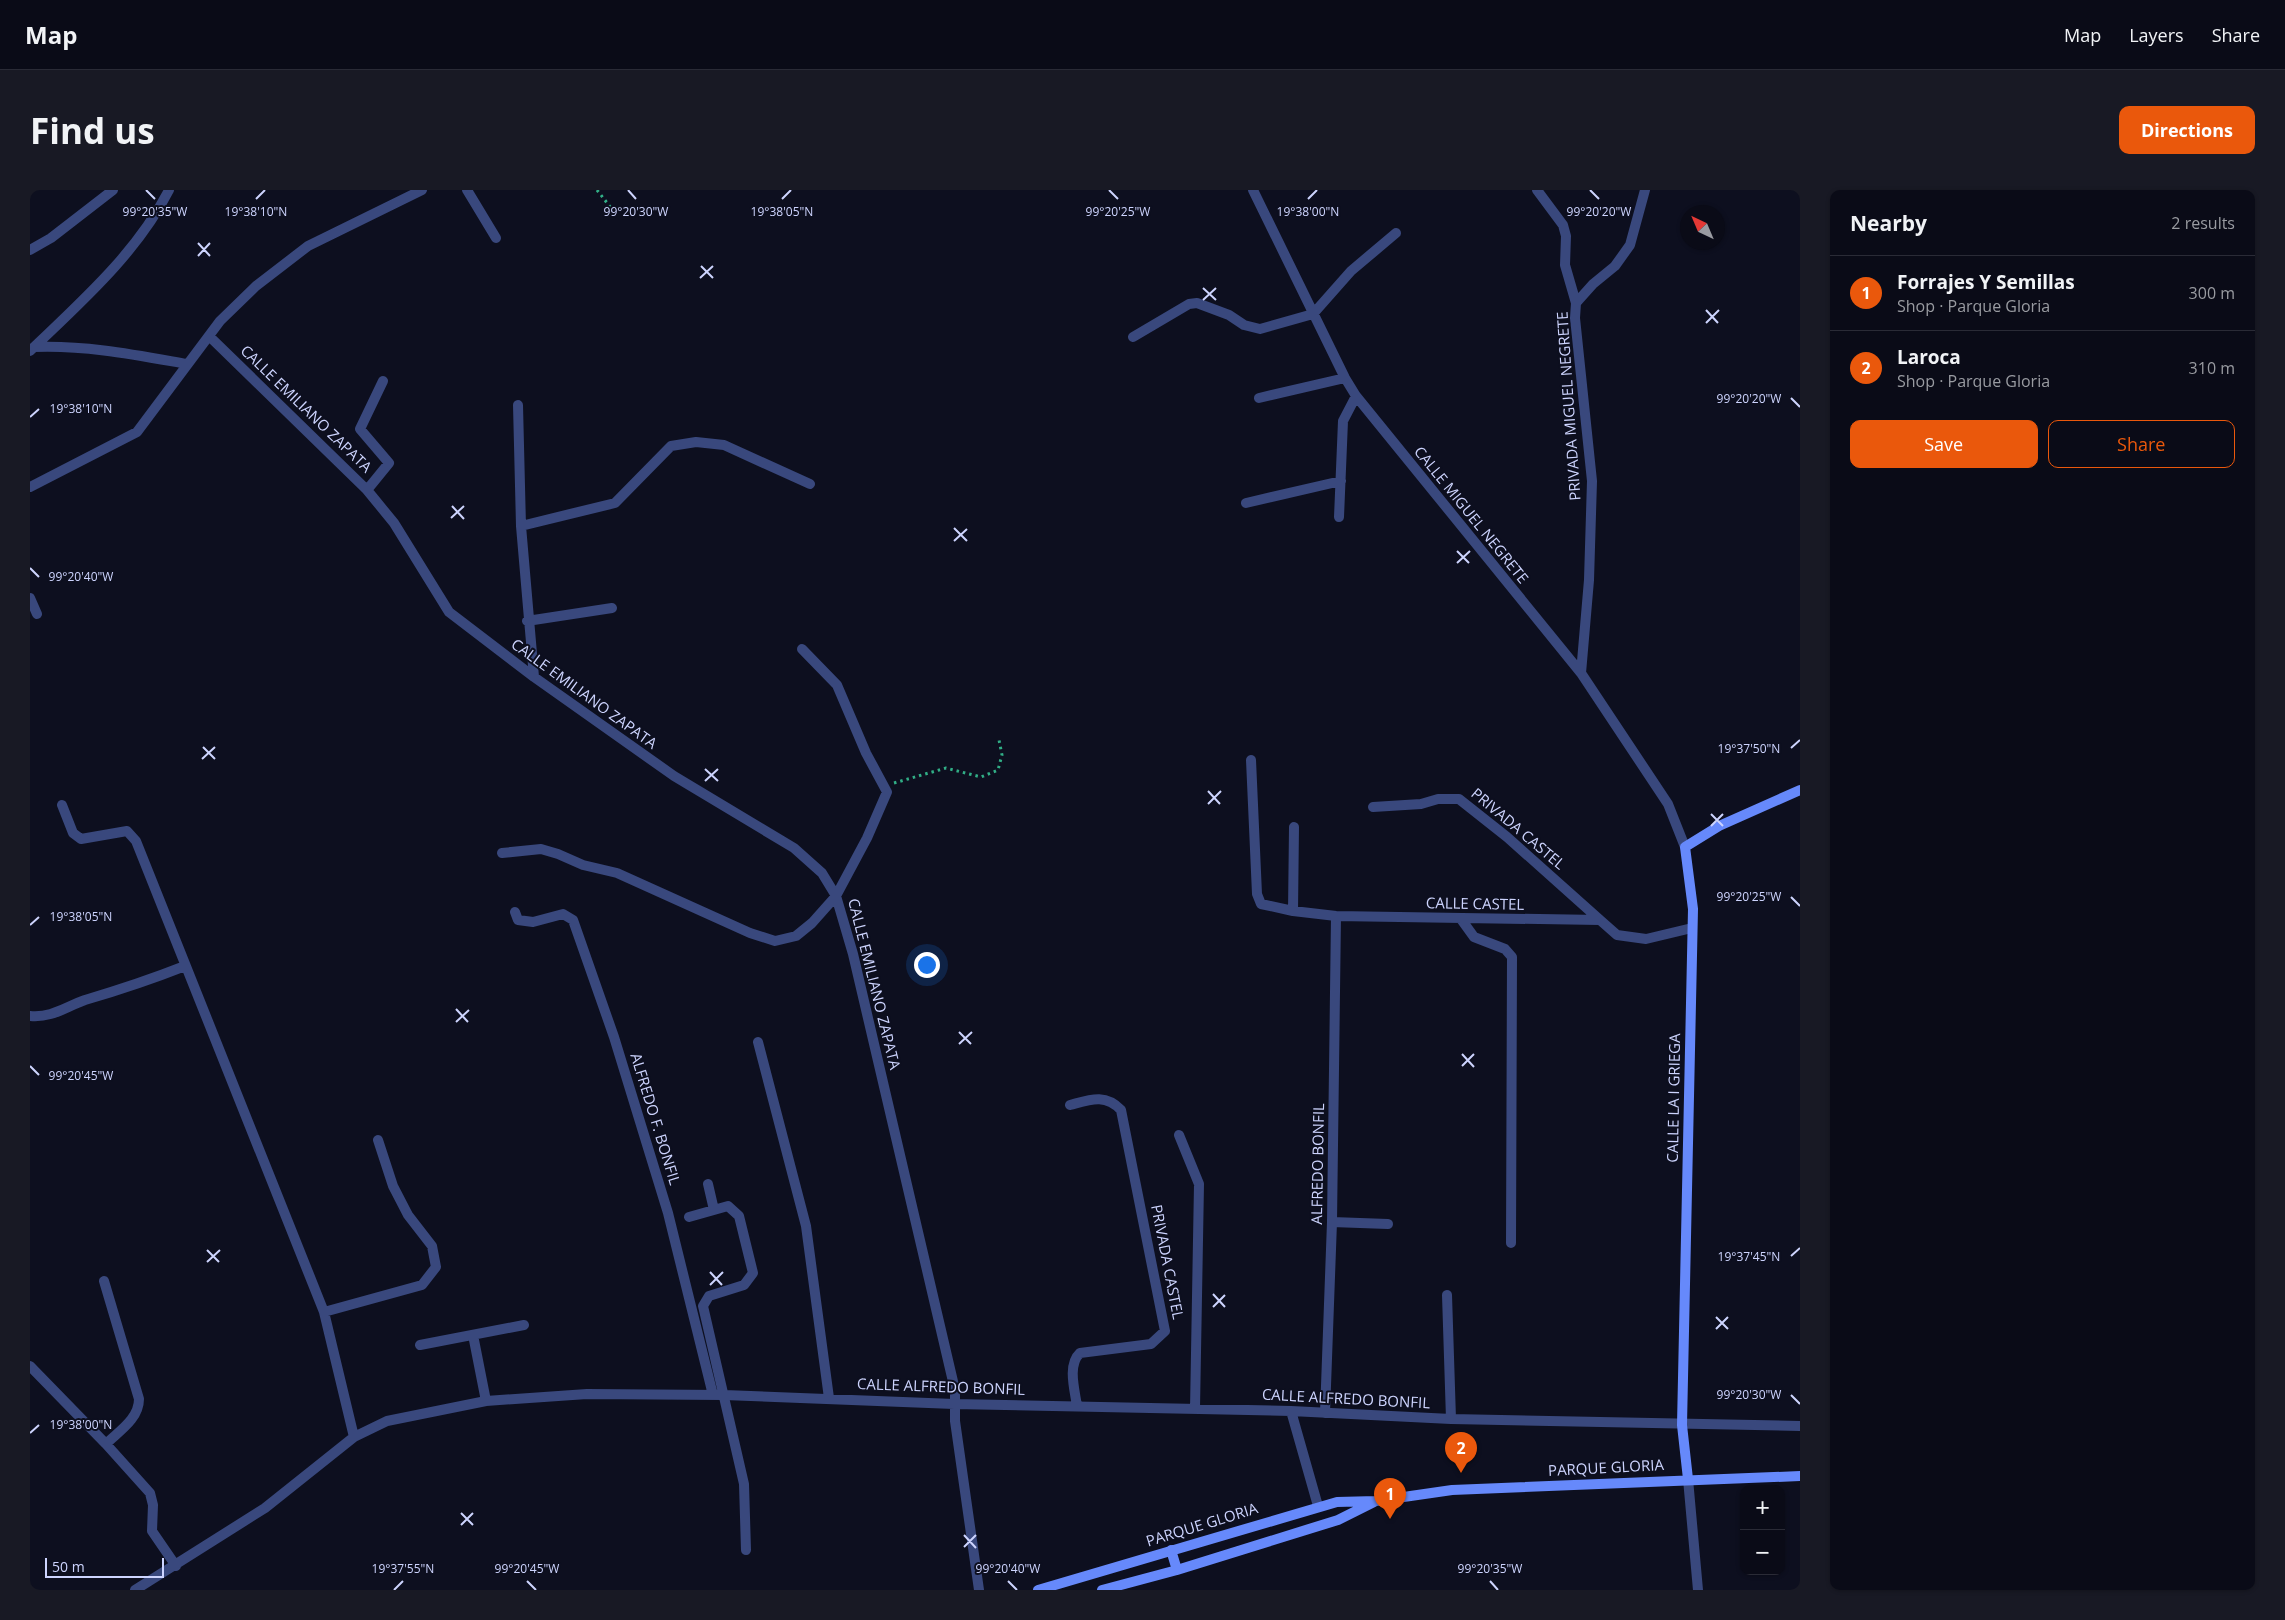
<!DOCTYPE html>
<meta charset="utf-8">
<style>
:root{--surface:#0a0b17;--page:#181924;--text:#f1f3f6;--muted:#999ba1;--line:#2a2b36;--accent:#ea580c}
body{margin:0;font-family:"Open Sans",sans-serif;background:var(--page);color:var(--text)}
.controls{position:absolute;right:15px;bottom:15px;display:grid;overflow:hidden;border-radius:10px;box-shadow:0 1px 4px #0004}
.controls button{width:45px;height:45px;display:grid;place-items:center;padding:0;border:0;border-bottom:1px solid var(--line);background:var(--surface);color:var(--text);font:25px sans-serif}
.compass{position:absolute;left:1650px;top:15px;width:45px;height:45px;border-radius:50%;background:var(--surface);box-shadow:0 1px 4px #0004;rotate:316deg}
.scale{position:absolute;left:15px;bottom:12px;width:119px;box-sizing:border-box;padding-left:5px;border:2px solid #cdd4fe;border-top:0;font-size:14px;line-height:18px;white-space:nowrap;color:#cdd4fe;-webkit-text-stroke:4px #0d0f1f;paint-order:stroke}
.you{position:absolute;left:896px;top:774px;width:18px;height:18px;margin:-12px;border:4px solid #fff;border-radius:50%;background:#1a73e8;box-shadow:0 0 0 8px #1a73e833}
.badge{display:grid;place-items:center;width:32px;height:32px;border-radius:50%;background:var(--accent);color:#fff;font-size:16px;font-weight:700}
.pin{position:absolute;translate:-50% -41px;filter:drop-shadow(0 1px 2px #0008)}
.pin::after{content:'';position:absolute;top:26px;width:18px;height:15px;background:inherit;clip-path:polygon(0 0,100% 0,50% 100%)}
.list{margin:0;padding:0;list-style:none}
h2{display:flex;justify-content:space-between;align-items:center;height:65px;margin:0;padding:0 20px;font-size:21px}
h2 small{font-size:16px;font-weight:400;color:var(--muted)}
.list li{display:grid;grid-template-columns:32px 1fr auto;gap:15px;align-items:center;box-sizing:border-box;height:75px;padding:0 20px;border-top:1px solid var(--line)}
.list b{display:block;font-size:19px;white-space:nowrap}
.list p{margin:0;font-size:16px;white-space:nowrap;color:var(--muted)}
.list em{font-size:16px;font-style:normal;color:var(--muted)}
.actions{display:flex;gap:10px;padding:15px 20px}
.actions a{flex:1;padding:11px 0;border:1px solid var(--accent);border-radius:10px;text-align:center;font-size:18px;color:var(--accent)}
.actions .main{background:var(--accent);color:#fff}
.map{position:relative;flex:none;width:1770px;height:1400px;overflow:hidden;border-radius:10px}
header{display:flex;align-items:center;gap:30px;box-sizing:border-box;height:70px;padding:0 25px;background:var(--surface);border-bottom:1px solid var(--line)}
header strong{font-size:24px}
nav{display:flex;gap:28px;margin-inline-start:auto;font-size:18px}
.intro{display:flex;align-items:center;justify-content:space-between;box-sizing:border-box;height:120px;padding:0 30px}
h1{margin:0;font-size:35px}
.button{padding:12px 22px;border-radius:10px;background:var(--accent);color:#fff;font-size:18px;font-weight:700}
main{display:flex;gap:30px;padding:0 30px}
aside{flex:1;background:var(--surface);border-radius:10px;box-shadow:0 1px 4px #0004}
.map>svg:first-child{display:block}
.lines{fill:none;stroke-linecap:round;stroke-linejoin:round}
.path{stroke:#31ae86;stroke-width:3;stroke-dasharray:2.5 4;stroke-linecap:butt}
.street{stroke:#39487d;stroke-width:10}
.secondary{stroke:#6689fb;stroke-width:10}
.ticks{fill:none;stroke:#cdd4fe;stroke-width:2}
.labels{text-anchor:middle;stroke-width:4;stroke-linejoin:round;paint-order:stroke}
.street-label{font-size:15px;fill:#cdd4fe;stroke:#0d0f1f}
.ticks-label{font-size:12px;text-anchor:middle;fill:#cdd4fe;stroke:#0d0f1f;stroke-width:4;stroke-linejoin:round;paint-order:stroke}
</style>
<header>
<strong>Map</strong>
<nav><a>Map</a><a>Layers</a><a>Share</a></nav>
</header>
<div class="intro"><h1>Find us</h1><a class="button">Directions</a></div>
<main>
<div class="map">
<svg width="1770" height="1400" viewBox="0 0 1770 1400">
<rect width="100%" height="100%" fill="#0d0f1f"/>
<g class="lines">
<path class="path" d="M567,0L585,23
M864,593L916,578L951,587L968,580L972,565L969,550"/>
<path class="street" d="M437,0L466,48
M1223,0L1315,188L1326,206L1551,483L1638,614L1655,657
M1507,0L1533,35L1536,46L1535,75L1546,113
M0,60L21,48L83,0
M179,146L337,300L364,333L419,422L504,487L644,586L764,658L792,683L806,706L823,764L925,1200V1231L949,1400
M1103,147L1159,114L1167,113L1199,125L1214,135L1230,139L1283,124L1321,81L1366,43
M4,157C57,155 106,165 157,174
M0,161C51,112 107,63 139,0
M1229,208L1315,188
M488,215L491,336L504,487
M0,297L107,242L190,131L226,96L278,56L392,0
M337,300L359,273L330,239L353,191
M1216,313L1311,291
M1309,327L1313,231L1326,206
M491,336L585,313L641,256L666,252L694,255L780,294
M0,408L7,424
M497,431L582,418
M1551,483L1559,390L1562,291L1545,128L1546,113L1563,94L1585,76L1600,55L1615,0
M1221,570L1227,704L1231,714L1263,721L1306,726L1570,730L1587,745L1616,749L1662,738
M32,615L43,643L51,649L97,641L106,651L294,1122L324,1247
M1343,617L1391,614L1408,609H1429L1477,647L1570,730
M472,663L511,659L528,664L553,675L587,683L720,743L745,751L766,746L782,733L806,706L837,648L857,602L836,563L807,495L772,459
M1263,721L1264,637
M485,722L488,730L503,732L533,724L543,730L584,847L638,1023L683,1205
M1431,729L1444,747L1475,759L1482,767L1481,1053
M0,826C22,828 35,817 55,810C89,800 122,789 155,776
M728,852L776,1036L799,1208
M1040,915C1059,910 1075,903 1091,920L1135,1141L1121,1154L1050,1163C1037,1175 1045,1201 1047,1216
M1149,945L1169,994L1165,1219
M678,994L684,1020
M659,1027L698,1016L709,1026L723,1083L714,1095L679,1106L673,1116L714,1294L716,1360
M1302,1032L1358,1034
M74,1091L109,1209C109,1229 89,1241 76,1254
M1417,1105L1421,1229
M294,1122L392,1095L406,1077L402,1056L378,1025L363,996L348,950
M443,1145L456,1211
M390,1155L494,1135
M0,1176L76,1254L120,1303L123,1315L122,1341L146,1376
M1261,1221L1288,1316
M1295,1223L1302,1032L1306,726
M1658,1289L1668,1400
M105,1400L235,1318L324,1247L357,1231L456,1211L557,1204L694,1205L924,1214L1261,1221L1421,1229L1770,1236"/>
<path class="secondary" d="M1658,1289L1652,1235L1663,719L1655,657L1689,636L1770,600
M1141,1360L1147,1380
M1008,1400L1307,1312L1346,1311L1422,1300L1770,1286
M1072,1400L1147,1380L1308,1330L1344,1312"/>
</g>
<path class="ticks" d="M116,0L125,9M598,0L606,9M1079,0L1088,9M1560,0L1569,9M226,9L235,0M752,9L761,0M1278,9L1287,0M168,53L180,66M168,66L180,53M671,76L683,88M670,88L683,76M1173,98L1186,110M1173,110L1186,98M1676,120L1688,133M1676,133L1689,120M1761,208L1770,217M0,227L9,219M422,316L434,329M421,328L434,316M924,338L937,351M924,351L937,339M1427,361L1439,373M1427,373L1440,361M0,378L9,387M173,557L185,569M1761,558L1770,550M172,569L185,557M675,579L688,591M675,591L688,579M1178,601L1190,614M1178,614L1191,601M1681,624L1693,636M1681,636L1693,624M1761,707L1770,716M0,735L9,727M426,819L438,832M426,832L439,820M929,842L941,854M929,854L942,842M1432,864L1444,877M0,876L9,885M1432,876L1444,864M177,1060L189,1072M1761,1066L1770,1058M177,1072L190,1060M680,1082L692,1095M680,1095L693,1082M1183,1104L1195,1117M1183,1117L1195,1105M1686,1127L1698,1139M1686,1139L1698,1127M1761,1205L1770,1214M0,1243L9,1235M431,1323L443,1335M431,1335L443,1323M934,1345L946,1358M934,1357L946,1345M497,1391L506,1400M978,1391L987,1400M1460,1391L1468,1400M364,1400L373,1391"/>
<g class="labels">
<g class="street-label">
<text transform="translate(1539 216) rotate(-94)" y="5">PRIVADA MIGUEL NEGRETE</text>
<text transform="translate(276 219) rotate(44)" y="5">CALLE EMILIANO ZAPATA</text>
<text transform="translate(1441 325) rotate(51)" y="5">CALLE MIGUEL NEGRETE</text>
<text transform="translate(554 504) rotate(36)" y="5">CALLE EMILIANO ZAPATA</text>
<text transform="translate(1488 639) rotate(40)" y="5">PRIVADA CASTEL</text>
<text transform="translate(1445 714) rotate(1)" y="5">CALLE CASTEL</text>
<text transform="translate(844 794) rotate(76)" y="5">CALLE EMILIANO ZAPATA</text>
<text transform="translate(1644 908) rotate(-89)" y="5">CALLE LA I GRIEGA</text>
<text transform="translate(625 929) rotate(73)" y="5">ALFREDO F. BONFIL</text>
<text transform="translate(1288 974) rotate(-89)" y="5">ALFREDO BONFIL</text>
<text transform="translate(1137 1072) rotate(79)" y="5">PRIVADA CASTEL</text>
<text transform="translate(911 1197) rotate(2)" y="5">CALLE ALFREDO BONFIL</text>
<text transform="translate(1316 1209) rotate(3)" y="5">CALLE ALFREDO BONFIL</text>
<text transform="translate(1576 1278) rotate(-3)" y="5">PARQUE GLORIA</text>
<text transform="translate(1172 1335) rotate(-17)" y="5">PARQUE GLORIA</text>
</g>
</g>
<g class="ticks-label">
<text x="226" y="26">19°38'10"N</text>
<text x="752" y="26">19°38'05"N</text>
<text x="1278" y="26">19°38'00"N</text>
<text x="1569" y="26">99°20'20"W</text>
<text x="125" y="26">99°20'35"W</text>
<text x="606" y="26">99°20'30"W</text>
<text x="1088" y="26">99°20'25"W</text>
<text x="1719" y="213">99°20'20"W</text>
<text x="51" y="223">19°38'10"N</text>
<text x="51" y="391">99°20'40"W</text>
<text x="1719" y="563">19°37'50"N</text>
<text x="1719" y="711">99°20'25"W</text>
<text x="51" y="731">19°38'05"N</text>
<text x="51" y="890">99°20'45"W</text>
<text x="1719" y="1071">19°37'45"N</text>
<text x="1719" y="1209">99°20'30"W</text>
<text x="51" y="1239">19°38'00"N</text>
<text x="497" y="1383">99°20'45"W</text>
<text x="978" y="1383">99°20'40"W</text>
<text x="1460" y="1383">99°20'35"W</text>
<text x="373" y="1383">19°37'55"N</text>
</g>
</svg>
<div class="controls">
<button>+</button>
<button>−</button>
</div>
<svg class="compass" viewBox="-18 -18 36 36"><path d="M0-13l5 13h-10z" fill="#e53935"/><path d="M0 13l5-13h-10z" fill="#999ba1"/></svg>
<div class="scale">50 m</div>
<div class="you"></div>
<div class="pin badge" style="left:1360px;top:1329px">1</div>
<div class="pin badge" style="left:1431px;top:1283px">2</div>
</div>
<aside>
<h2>Nearby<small>2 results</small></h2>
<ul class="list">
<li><span class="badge">1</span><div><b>Forrajes Y Semillas</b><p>Shop · Parque Gloria</p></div><em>300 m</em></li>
<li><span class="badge">2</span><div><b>Laroca</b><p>Shop · Parque Gloria</p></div><em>310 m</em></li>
</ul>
<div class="actions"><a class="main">Save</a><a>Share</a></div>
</aside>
</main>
